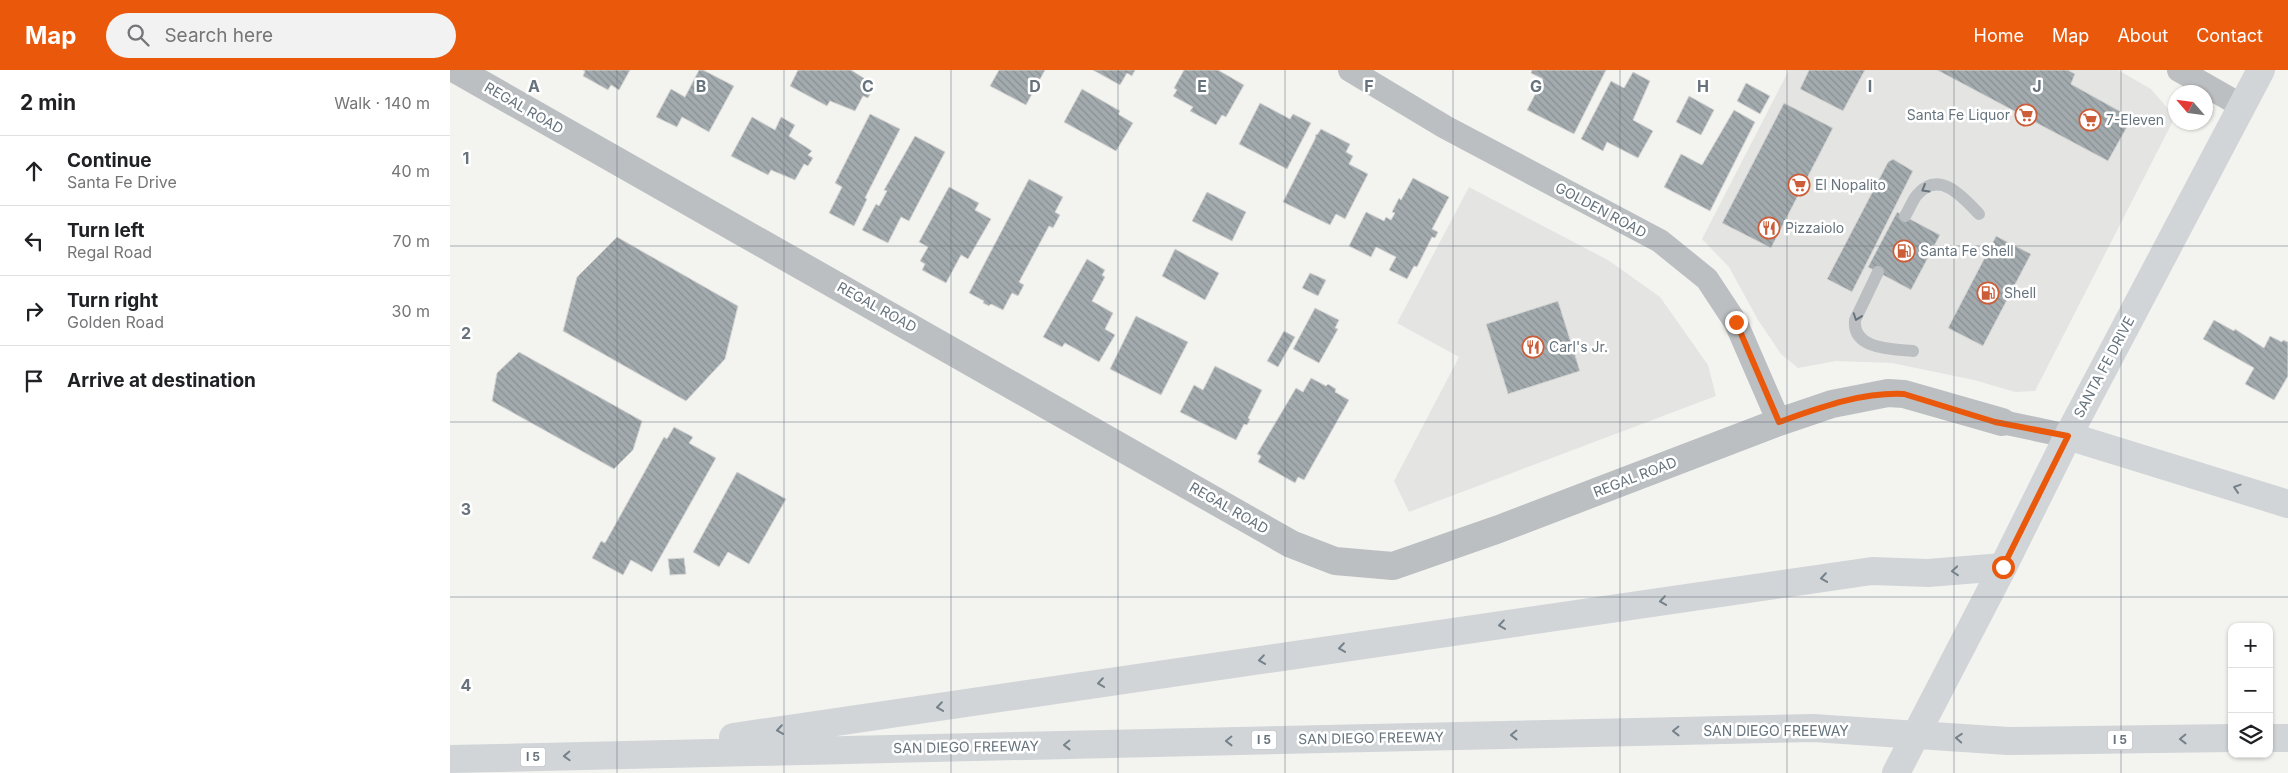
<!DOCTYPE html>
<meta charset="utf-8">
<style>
:root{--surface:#fff;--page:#f2f2f2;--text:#202124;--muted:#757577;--line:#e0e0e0;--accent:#ea580c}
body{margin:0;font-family:Inter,sans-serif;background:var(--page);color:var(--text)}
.controls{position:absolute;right:15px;bottom:15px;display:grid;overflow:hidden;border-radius:10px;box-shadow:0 1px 4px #0004}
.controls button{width:45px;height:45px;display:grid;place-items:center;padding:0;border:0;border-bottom:1px solid var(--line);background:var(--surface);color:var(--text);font:25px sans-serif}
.compass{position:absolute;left:1718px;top:15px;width:45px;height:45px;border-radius:50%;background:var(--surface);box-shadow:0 1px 4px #0004;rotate:298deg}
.stop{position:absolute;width:15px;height:15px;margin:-11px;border:4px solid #ea580c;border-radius:50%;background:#fff}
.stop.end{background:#ea580c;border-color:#fff;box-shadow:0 1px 5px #0008}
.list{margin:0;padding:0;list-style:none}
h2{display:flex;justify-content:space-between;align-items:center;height:65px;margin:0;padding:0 20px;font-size:21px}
h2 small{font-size:16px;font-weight:400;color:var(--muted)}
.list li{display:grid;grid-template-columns:32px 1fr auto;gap:15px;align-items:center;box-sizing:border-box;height:70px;padding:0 20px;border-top:1px solid var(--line)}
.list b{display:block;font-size:19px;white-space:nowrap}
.list p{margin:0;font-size:16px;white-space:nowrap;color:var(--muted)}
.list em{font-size:16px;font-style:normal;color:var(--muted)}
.icon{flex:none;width:28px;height:28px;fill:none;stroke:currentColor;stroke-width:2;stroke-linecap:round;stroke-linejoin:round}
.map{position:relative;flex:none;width:1838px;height:703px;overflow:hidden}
header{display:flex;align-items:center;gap:30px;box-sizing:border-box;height:70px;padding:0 25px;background:var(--accent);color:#fff}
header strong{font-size:24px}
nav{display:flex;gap:28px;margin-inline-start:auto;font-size:18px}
.search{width:350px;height:45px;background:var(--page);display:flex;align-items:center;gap:12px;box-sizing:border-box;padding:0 18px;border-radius:28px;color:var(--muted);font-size:19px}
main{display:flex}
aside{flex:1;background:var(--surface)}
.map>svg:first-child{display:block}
.built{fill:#e4e5e3}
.building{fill:url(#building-back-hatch);stroke:#d5d5d3}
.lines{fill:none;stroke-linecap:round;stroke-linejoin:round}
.service{stroke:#bbbfc1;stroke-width:12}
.minor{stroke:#bbbfc1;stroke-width:24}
.tertiary{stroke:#bbbfc1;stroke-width:28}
.secondary{stroke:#d1d5d8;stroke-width:28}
.motorway{stroke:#d1d5d8;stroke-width:28}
.oneway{stroke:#66737d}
.oneway2{stroke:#76828b}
.route{stroke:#ea580c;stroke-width:6}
.grid{fill:none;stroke:#66737d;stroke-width:1;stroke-opacity:0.55}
.labels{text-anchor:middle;stroke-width:5;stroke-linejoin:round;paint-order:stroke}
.shield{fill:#fff;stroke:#949da4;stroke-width:1}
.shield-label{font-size:12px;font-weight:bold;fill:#66737d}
.street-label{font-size:14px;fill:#66737d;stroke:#fff}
.poi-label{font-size:14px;fill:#66737d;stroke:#fff;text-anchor:start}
.grid-label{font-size:16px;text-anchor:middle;font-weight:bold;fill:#66737d;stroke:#fff;stroke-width:5;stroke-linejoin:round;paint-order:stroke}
</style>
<header>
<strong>Map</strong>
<div class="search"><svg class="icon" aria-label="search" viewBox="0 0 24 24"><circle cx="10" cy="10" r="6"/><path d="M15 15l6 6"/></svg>Search here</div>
<nav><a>Home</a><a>Map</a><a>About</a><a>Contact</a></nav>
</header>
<main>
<aside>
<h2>2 min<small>Walk · 140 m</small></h2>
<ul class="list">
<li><svg class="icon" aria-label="ahead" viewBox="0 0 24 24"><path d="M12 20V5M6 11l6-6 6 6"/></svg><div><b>Continue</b><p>Santa Fe Drive</p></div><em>40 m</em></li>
<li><svg class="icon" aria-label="left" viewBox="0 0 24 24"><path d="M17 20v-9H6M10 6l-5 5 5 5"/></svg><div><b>Turn left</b><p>Regal Road</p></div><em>70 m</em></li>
<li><svg class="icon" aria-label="right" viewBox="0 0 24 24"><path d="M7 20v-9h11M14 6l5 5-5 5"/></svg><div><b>Turn right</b><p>Golden Road</p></div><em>30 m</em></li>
<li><svg class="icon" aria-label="arrive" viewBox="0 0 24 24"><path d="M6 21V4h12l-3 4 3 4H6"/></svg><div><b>Arrive at destination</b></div></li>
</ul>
</aside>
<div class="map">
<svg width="1838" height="703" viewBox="0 0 1838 703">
<defs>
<pattern id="building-back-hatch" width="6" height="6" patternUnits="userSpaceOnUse" patternTransform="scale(1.25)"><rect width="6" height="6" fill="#a4abaf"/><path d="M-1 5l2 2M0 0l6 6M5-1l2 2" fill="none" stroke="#899094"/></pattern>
</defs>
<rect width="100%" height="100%" fill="#f3f4f0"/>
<path class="built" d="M1339,0H1668L1701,19L1725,47L1585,321L1565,322L1524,310L1442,293L1386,291L1348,298L1331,284L1308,250L1279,197L1252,169Z
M1019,117L1158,190L1210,227L1258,295L1266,326L959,442L944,411L1009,287L947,253Z"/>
<path class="building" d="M133,0H180L169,20L161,15L158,20L133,6L135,1Z
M249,0H253L284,16L259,62L232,47L227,57L206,47L221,19L235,27Z
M348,0H401L420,12L418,16L423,19L418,28L413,26L405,41L380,31L377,36L340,16Z
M549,0H595L576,35L540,16Z
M643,0H685L682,6L677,3L670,15Z
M734,0H768L794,15L776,47L772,45L766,55L740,41L743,37L723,26L727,20L724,18Z
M1082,0H1156L1124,64L1077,40L1093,9L1081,3Z
M1359,0H1415L1393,41L1350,19Z
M1487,0H1618L1625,4L1621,14L1682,48L1658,91Z
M1183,2L1200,11L1183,50L1203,61L1188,88L1157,72L1153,81L1131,69L1161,11L1174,18Z
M1296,13L1320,26L1310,44L1287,31Z
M632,19L670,41L668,44L683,53L666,81L614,52Z
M1239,26L1264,40L1251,65L1226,52Z
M810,33L840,49L843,44L861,53L837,99L789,74Z
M1334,33L1383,58L1321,178L1272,153Z
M1284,40L1305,52L1260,141L1214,117L1231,84L1252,95Z
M420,44L450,59L415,128L417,129L404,156L379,143L392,117L385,113Z
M302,47L325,60L331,47L345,55L339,66L362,81L358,85L363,88L358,96L354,94L345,110L321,100L318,105L281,86Z
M871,59L900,74L896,82L903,86L899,94L918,104L895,149L886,144L880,155L833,132L865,69L866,64L867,65Z
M465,66L495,82L459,151L451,147L438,173L412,160L426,134L429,136L437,121L434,120Z
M1443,89L1463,101L1402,222L1377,209L1438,92Z
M963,108L999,127L982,159L988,162L985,168L982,167L967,197L964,196L957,209L939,200L946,187L926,177L921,187L899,176L916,142L934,151L936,147L941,150L945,143L942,142L949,128L951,130Z
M579,109L613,127L605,142L610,145L603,158L599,156L569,212L574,215L568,226L562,223L553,240L541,234L539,236L533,233L534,231L519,223Z
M499,117L529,133L525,140L541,149L518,189L511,185L496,213L472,200L475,194L470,191L478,177L469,172Z
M757,122L796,142L782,171L742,151Z
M1447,142L1490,165L1461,220L1418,197Z
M1546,166L1581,184L1533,276L1498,258Z
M167,167L288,236L275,289L236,331L113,261L127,207Z
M725,179L769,203L755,230L712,206Z
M637,189L655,200L652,205L655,207L642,231L663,243L655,259L665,265L649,292L615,273L612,277L593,267Z
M860,203L876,210L868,226L852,218Z
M1108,231L1130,301L1058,324L1036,254Z
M865,238L889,250L885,258L888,259L869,293L843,279Z
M686,246L738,272L711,325L660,299Z
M1764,250L1784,261L1785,259L1814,278L1820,266L1832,272L1833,270L1838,272V306L1824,330L1795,314L1804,298L1753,269Z
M834,261L845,267L828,297L817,291Z
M69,282L192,351L183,380L164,399L42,331L47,303Z
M765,296L812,320L798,348L800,349L797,355L794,354L786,370L730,342L744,315L753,320Z
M861,308L876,316L878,314L886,319L885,322L899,330L854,410L848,407L845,413L808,392L811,386L807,384L846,318L853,322Z
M224,357L243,367L239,373L266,388L202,502L181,490L173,505L142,488L151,471L155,473L214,367L217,369Z
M287,402L336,429L299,494L278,482L269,497L243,482Z
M234,488L236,504L220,505L218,489Z"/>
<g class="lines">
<path class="service" d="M1455,146C1459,140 1462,131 1467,125C1489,99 1513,127 1529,144
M1428,202L1405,250C1402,280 1443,279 1463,281"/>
<path class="minor" d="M900,0L995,57L1210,171L1257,209L1286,253L1329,352
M1729,0L1792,36
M1552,352L1618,366"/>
<path class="tertiary" d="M7,0L841,474L885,491L943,496L1049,459L1329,352L1382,334L1438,323L1454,324L1552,352"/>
<path class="secondary" d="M1446,703L1553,497L1618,366L1811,0"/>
<path class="motorway" d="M1618,366L1838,434
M283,667L1422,501L1478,503L1553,497
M1819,668H1838
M0,689L1363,658L1558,671L1782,668"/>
</g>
<defs><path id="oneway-chevron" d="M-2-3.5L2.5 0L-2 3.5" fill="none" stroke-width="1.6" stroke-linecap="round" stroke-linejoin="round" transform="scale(1.25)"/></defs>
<g class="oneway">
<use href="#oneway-chevron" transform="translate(1475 119) rotate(150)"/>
<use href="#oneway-chevron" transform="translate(1407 247) rotate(109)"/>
</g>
<g class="oneway2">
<use href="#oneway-chevron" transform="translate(1787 418) rotate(-162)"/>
<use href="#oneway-chevron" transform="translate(1505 501) rotate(175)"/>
<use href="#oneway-chevron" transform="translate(1374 508) rotate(172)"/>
<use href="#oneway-chevron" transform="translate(1213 531) rotate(172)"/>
<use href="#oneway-chevron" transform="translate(1052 555) rotate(172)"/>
<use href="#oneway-chevron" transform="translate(892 578) rotate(172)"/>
<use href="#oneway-chevron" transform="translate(812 590) rotate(172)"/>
<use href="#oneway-chevron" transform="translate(651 613) rotate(172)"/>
<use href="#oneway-chevron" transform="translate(490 637) rotate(172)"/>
<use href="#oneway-chevron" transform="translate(330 660) rotate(172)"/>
<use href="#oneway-chevron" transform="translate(1226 661) rotate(179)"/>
<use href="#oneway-chevron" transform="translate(1064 665) rotate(179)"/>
<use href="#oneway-chevron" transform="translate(1509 668) rotate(-176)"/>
<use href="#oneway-chevron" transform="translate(1733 669) rotate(179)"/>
<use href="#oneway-chevron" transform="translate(779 671) rotate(179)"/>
<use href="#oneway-chevron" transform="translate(617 675) rotate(179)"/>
<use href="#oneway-chevron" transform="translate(117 686) rotate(178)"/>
</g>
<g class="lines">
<path class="route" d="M1286,252L1329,352C1369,338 1411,322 1454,324L1545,352L1618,366L1553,497"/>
</g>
<path class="grid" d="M167,0V703M334,0V703M501,0V703M668,0V703M835,0V703M1003,0V703M1170,0V703M1337,0V703M1504,0V703M1671,0V703M0,176H1838M0,352H1838M0,527H1838"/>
<defs>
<g id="supermarket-ring" transform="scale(1.125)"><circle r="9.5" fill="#fff" stroke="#cb5e39" stroke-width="1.5"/><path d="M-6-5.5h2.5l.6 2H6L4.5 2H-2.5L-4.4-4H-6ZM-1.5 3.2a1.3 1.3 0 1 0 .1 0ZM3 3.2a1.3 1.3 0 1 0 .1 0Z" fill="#cb5e39"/></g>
<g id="restaurant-ring" transform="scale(1.125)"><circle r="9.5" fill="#fff" stroke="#cb5e39" stroke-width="1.5"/><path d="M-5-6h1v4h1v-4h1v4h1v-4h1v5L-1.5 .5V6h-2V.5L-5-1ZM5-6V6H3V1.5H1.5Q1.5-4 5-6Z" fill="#cb5e39"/></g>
<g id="fuel-ring" transform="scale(1.125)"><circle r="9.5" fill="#fff" stroke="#cb5e39" stroke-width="1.5"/><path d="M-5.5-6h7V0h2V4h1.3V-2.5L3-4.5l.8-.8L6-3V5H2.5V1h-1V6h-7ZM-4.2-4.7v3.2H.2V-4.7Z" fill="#cb5e39"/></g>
</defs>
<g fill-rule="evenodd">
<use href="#supermarket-ring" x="1576" y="45"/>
<use href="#supermarket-ring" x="1640" y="50"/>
<use href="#supermarket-ring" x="1349" y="115"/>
<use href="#restaurant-ring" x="1319" y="158"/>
<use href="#fuel-ring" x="1454" y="181"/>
<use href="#fuel-ring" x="1538" y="223"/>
<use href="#restaurant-ring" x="1083" y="277"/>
</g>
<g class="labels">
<g class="shield">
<rect x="801.5" y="660.5" width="25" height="19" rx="4"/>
<rect x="1657.5" y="660.5" width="25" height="19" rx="4"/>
<rect x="70.5" y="677.5" width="25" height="19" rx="4"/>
</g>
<g class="shield-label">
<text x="814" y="674">I 5</text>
<text x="1670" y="674">I 5</text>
<text x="83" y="691">I 5</text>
</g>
<g class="street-label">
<text transform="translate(74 38) rotate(30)" y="5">REGAL ROAD</text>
<text transform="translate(1151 140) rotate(28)" y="5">GOLDEN ROAD</text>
<text transform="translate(427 237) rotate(29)" y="5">REGAL ROAD</text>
<text transform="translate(1654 297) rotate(-62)" y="5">SANTA FE DRIVE</text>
<text transform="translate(1185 407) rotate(-21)" y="5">REGAL ROAD</text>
<text transform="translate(779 438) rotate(30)" y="5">REGAL ROAD</text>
<text x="1326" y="666">SAN DIEGO FREEWAY</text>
<text transform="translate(921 668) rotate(-1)" y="5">SAN DIEGO FREEWAY</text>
<text transform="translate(516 677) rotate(-1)" y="5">SAN DIEGO FREEWAY</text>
</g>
<g class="poi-label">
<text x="1560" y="50" text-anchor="end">Santa Fe Liquor</text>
<text x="1656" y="55">7-Eleven</text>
<text x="1365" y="120">El Nopalito</text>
<text x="1335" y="163">Pizzaiolo</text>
<text x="1470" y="186">Santa Fe Shell</text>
<text x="1554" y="228">Shell</text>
<text x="1099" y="282">Carl's Jr.</text>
</g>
</g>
<g class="grid-label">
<text x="84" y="22">A</text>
<text x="251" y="22">B</text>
<text x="418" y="22">C</text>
<text x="585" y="22">D</text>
<text x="752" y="22">E</text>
<text x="919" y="22">F</text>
<text x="1086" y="22">G</text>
<text x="1253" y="22">H</text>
<text x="1420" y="22">I</text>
<text x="1587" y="22">J</text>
<text x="16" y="94">1</text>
<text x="16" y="269">2</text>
<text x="16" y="445">3</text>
<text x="16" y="621">4</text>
</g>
</svg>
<div class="controls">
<button>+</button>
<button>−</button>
<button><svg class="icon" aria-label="layers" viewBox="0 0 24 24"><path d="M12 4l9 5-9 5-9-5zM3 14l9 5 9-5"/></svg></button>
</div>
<svg class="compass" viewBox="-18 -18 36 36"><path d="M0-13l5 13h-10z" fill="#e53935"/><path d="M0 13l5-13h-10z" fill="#757577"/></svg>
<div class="stop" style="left:1553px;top:497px"></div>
<div class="stop end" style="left:1286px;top:252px"></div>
</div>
</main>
